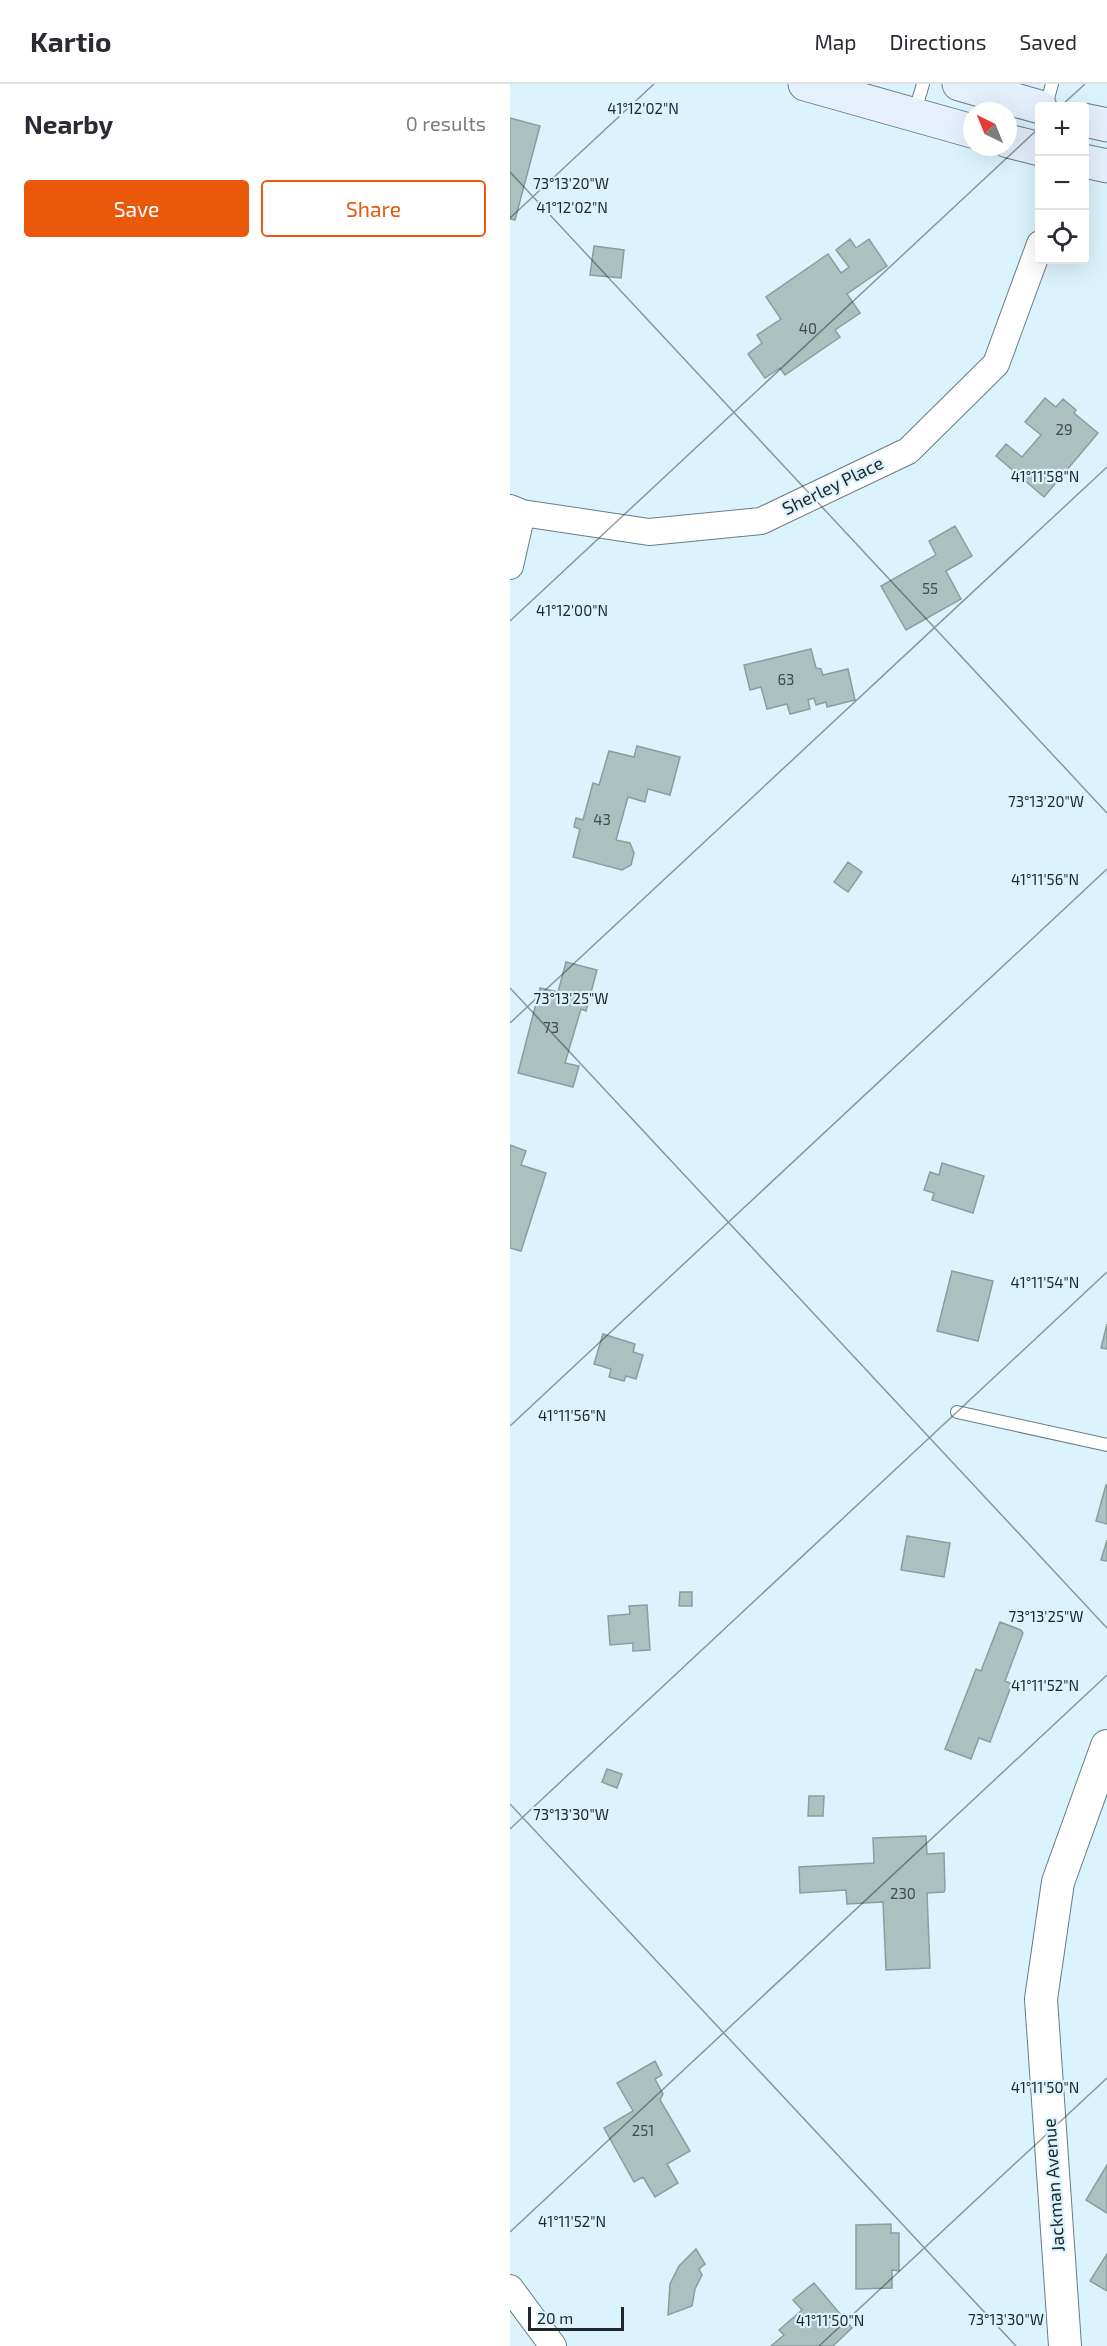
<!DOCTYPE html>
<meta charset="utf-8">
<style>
:root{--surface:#fff;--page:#f7f7f7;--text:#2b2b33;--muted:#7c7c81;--line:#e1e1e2;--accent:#ea580c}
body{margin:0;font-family:"Exo 2",sans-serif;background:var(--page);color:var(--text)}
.controls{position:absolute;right:18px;top:18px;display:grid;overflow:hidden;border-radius:6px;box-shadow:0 6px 24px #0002}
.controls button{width:54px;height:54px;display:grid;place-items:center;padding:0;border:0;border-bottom:2px solid var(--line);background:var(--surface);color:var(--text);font:30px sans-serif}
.compass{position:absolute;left:453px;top:18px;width:54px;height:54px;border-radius:50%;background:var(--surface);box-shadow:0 6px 24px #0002;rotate:317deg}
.scale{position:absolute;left:18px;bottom:15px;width:96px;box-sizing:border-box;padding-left:6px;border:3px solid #1e272a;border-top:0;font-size:16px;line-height:21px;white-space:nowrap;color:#1e272a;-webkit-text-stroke:4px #dbf3fc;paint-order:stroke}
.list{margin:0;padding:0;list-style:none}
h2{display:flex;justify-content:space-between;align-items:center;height:78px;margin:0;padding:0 24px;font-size:26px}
h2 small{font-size:20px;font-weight:400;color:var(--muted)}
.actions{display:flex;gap:12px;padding:18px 24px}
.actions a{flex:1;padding:14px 0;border:2px solid var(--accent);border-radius:6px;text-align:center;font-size:21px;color:var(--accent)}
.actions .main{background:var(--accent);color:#fff}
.icon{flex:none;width:33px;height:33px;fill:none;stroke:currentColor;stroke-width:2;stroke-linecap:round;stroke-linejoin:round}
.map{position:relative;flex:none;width:597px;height:2262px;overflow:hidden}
header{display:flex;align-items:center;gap:36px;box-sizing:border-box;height:84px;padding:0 30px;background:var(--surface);border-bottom:2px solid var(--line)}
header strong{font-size:28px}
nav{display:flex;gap:33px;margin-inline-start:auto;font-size:21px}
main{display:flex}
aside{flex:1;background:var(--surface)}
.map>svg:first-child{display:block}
.building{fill:#a9c2c0;stroke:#87a09d;stroke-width:1.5}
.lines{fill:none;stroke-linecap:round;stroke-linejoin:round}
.service-casing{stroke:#687d85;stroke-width:14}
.minor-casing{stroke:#687d85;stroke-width:28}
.tertiary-casing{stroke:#687d85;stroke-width:34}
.secondary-casing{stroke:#687d85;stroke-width:35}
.service{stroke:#fff;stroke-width:12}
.minor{stroke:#fff;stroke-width:26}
.tertiary{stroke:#fff;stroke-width:32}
.secondary{stroke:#e6f0fc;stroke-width:33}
.ticks{fill:none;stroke:#1e272a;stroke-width:1.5;stroke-opacity:0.45}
.labels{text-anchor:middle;stroke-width:4.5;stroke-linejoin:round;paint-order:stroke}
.number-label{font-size:15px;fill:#414e50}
.street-label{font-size:18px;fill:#1e272a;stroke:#dbf3fc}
.ticks-label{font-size:15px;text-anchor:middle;fill:#1e272a;stroke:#dbf3fc;stroke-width:4.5;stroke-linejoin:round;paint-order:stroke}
</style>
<header>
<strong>Kartio</strong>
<nav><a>Map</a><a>Directions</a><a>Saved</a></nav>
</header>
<main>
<aside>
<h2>Nearby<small>0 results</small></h2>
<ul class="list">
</ul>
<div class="actions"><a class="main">Save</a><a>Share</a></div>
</aside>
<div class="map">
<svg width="597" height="2262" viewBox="0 0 597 2262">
<rect width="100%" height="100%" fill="#dbf3fc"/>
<path class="building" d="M0,34L30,42L5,136L0,135Z
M340,155L346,164L359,155L377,182L337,210L350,229L325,246L330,253L275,291L270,284L255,294L238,270L252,259L247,251L271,235L256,213L318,170L331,189L339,183L326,166Z
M84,162L114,166L111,194L80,191Z
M535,314L546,323L553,315L566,326L564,329L588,349L534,413L486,372L496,360L512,373L531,351L515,338Z
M445,442L462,472L436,487L451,515L396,546L371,502L426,471L419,457Z
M301,565L306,584L311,585L313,591L338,585L345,616L317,623L316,618L306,621L304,614L298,616L300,625L280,630L277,620L257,625L251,603L240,606L234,581Z
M127,662L170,673L160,711L138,705L135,718L118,713L106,756L120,759L124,769L121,781L112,786L63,773L70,745L64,743L66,734L73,736L83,699L89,701L99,667L124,673Z
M338,778L352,788L338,808L324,798Z
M56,878L87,886L76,927L71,925L55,979L69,982L63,1003L8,989L30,904L48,908Z
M0,1061L16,1067L11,1081L36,1089L11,1167L0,1164Z
M432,1079L474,1092L463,1129L422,1116L424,1109L414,1106L420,1088L429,1091Z
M442,1187L483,1197L468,1257L427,1247Z
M597,1240V1265L591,1264Z
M93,1250L125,1260L123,1268L133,1271L126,1295L116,1292L114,1297L99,1293L101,1285L84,1280Z
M596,1401L597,1402V1440L586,1437Z
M397,1452L440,1459L434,1493L391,1486Z
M597,1456V1477L591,1476Z
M170,1508H182V1522H169Z
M137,1521L140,1566L123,1567V1559L100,1561L98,1532L120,1530L119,1522Z
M490,1538L511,1546L513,1549L495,1597L502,1600L480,1658L469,1654L461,1675L435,1665L466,1585L471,1587Z
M97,1685L112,1690L107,1704L92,1698Z
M299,1712H314L313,1732H298Z
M416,1752L417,1770L434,1769L435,1805L434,1808L417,1809L420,1884L376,1886L373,1818L337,1820L336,1806L290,1809L289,1783L364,1779L363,1754Z
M145,1977L152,1991L145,1995L153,2010L150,2016L180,2067L157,2080L168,2099L145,2113L133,2093L124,2098L94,2044L123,2027L107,1999Z
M597,2081V2129L576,2116Z
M381,2140V2149H389V2187L382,2186V2204L346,2205V2141Z
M186,2165L195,2180L189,2185L192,2191L185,2205L182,2222L158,2231L160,2200L169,2182Z
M597,2170V2207L580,2197Z
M304,2199L342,2244L323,2262H261L274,2251L269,2246L292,2226L283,2216Z"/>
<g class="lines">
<g class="service-casing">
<path id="service" d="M536,22L542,0
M404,30L413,0
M447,1328L597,1361"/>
</g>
<g class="minor-casing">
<path id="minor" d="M0,424L12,429L139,448L251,437L398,367L486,280L530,160
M0,482L12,429
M0,2204L43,2262"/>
</g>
<g class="tertiary-casing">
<path id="tertiary" d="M555,2262L531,1915L548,1798L597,1662"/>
</g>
<g class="secondary-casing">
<path id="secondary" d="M295,0L462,47
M449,0L530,23
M574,36L597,41
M498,57L530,65
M574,77L597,82"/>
</g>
<use href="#service" class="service"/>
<use href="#minor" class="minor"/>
<use href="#tertiary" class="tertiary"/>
<use href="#secondary" class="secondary"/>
</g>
<path class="ticks" d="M551,22L575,0M0,88L597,729M0,134L144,0M0,537L530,43M0,904L597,1544M0,939L597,383M0,1342L597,785M0,1720L506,2262M0,1745L597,1188M0,2148L597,1591M309,2262L597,1994"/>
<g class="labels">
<g class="number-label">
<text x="298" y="250">40</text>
<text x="554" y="351">29</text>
<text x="420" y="510">55</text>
<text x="276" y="601">63</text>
<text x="92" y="741">43</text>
<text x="41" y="949">73</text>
<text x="393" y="1815">230</text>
<text x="133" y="2052">251</text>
</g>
<g class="street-label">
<text transform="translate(323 402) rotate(-26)" y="6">Sherley Place</text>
<text transform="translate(544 2101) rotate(-94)" y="6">Jackman Avenue</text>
</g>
</g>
<g class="ticks-label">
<text x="133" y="30">41°12'02"N</text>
<text x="61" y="105">73°13'20"W</text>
<text x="62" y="129">41°12'02"N</text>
<text x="535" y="398">41°11'58"N</text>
<text x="62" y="532">41°12'00"N</text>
<text x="536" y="723">73°13'20"W</text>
<text x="535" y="801">41°11'56"N</text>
<text x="61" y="920">73°13'25"W</text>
<text x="535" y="1204">41°11'54"N</text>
<text x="62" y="1337">41°11'56"N</text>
<text x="536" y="1538">73°13'25"W</text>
<text x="535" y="1607">41°11'52"N</text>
<text x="61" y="1736">73°13'30"W</text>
<text x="535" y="2009">41°11'50"N</text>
<text x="62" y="2143">41°11'52"N</text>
<text x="496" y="2241">73°13'30"W</text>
<text x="320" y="2242">41°11'50"N</text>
</g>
</svg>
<div class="controls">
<button>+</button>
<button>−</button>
<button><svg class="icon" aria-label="locate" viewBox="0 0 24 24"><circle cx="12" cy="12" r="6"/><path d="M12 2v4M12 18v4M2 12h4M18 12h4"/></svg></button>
</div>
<svg class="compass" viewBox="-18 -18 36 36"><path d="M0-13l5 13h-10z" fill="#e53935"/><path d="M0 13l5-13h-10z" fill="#7c7c81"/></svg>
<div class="scale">20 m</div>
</div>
</main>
